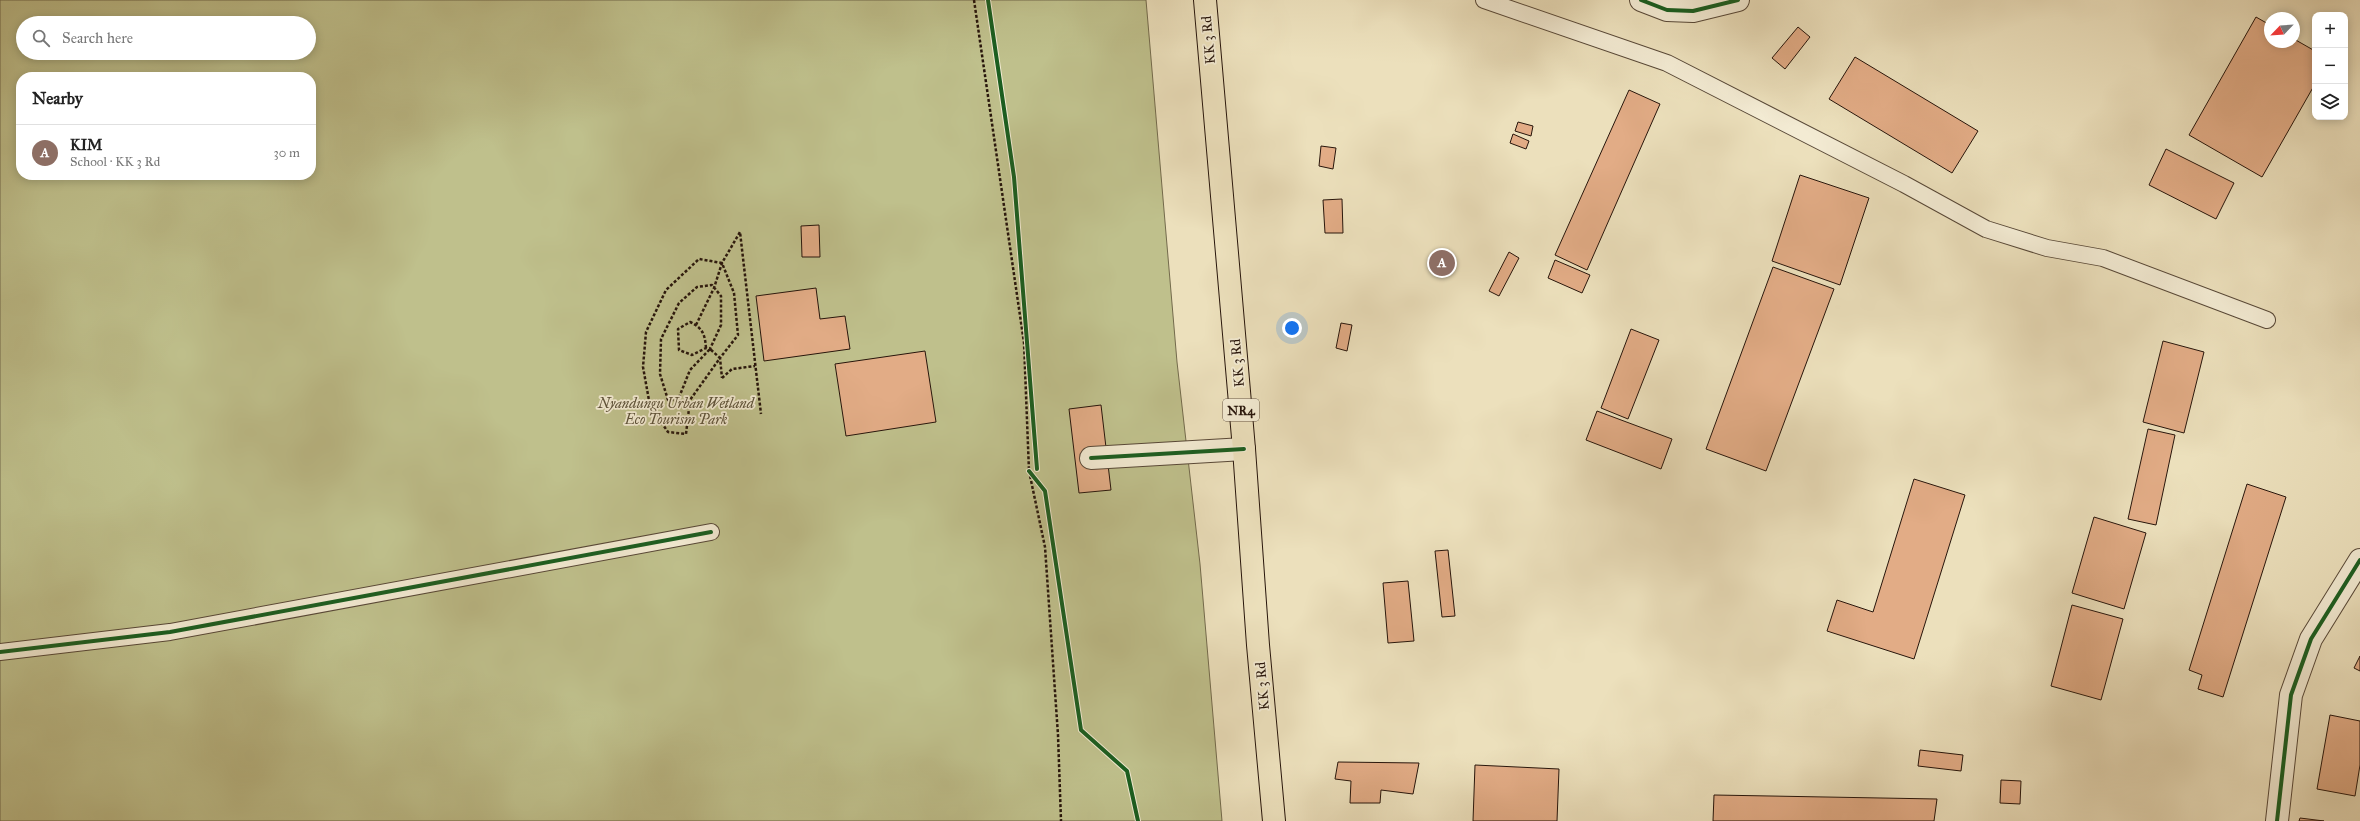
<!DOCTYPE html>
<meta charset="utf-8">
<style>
:root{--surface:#fff;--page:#f2f2f2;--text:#222;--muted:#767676;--line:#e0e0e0;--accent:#b45309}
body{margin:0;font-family:"IM FELL Great Primer",serif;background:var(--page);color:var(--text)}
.controls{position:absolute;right:12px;top:12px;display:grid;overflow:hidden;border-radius:8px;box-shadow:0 2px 10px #0003}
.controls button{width:36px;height:36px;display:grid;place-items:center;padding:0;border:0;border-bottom:1px solid var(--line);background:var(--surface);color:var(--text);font:20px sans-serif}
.compass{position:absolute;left:2264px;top:12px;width:36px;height:36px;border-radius:50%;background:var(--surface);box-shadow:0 2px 10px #0003;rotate:245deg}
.you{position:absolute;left:1292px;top:328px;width:14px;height:14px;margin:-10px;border:3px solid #fff;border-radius:50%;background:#1a73e8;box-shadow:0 0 0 6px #1a73e833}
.badge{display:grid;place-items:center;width:26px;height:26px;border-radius:50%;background:var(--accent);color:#fff;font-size:13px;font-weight:700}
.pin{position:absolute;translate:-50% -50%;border:2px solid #fff;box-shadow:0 1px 4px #0006}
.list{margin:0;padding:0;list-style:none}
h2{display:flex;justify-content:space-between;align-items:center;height:52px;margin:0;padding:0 16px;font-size:17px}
h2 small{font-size:13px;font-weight:400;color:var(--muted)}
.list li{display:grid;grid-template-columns:26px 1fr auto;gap:12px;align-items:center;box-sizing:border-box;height:56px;padding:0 16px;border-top:1px solid var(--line)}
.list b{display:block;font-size:15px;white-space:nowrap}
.list p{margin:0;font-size:13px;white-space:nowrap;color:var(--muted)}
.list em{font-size:13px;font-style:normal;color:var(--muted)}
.icon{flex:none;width:22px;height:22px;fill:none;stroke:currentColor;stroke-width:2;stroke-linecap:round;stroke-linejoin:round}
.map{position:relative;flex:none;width:2360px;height:821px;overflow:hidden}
.search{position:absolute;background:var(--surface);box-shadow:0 2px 10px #0003;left:16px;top:16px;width:300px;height:44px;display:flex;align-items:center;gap:10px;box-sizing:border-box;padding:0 14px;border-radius:22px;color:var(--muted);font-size:15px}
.panel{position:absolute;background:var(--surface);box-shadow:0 2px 10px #0003;left:16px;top:72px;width:300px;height:108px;border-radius:16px}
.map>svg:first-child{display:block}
.green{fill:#bfc08c;stroke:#736a4c;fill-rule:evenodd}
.building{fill:#e2ac86;stroke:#27150b}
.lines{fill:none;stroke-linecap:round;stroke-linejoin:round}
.lane-casing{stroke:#584837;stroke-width:18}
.street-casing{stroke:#584837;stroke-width:24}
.highway-casing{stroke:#27150b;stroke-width:24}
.path{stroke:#27150b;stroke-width:2.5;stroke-dasharray:3 2;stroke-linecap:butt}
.lane{stroke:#f3ebd3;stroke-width:16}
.street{stroke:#f3ebd3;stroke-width:22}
.highway{stroke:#ece0bc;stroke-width:22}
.cycleway-casing{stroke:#f3ebd3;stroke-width:6}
.cycleway{stroke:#1b5e20;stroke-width:4}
.labels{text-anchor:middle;stroke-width:3.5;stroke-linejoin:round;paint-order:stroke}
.shield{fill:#f3ebd3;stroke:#645547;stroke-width:1}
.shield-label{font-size:13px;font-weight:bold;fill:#27150b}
.street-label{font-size:14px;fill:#27150b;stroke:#f3ebd3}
.park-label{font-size:14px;font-style:italic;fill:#5c5138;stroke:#f3ebd3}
</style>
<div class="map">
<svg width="2360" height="821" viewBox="0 0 2360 821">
<rect width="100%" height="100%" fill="#ece0bc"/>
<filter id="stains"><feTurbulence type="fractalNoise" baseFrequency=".005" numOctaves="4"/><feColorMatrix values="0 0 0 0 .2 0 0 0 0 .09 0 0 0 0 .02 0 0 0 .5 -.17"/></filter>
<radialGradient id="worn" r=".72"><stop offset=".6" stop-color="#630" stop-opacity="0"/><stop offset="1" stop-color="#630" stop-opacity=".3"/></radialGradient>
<path class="green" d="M0,0H1146L1177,362L1200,564L1222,821H0ZM23,23H309V53H23ZM21,77H311V175H21Z"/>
<path class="building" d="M2256,17L2270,25V42H2294V39L2315,51V84L2262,177L2189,135Z
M1798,27L1810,37L1785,69L1772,58Z
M1855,57L1978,131L1952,173L1829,99Z
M1629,90L1660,104L1587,270L1555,255Z
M1518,122L1533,126L1531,136L1515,131Z
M1513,134L1529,141L1526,149L1510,143Z
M1321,146L1336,148L1333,169L1319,166Z
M2166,149L2234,183L2216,219L2149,185Z
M1800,175L1869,198L1840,285L1772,261Z
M1342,199L1343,233H1325L1323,200Z
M819,225L820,257H802L801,226Z
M1509,252L1519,258L1499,296L1489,291Z
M1555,260L1590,275L1582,293L1548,278Z
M1773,267L1834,289L1766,471L1706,449Z
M816,288L820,319L845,316L850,349L764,361L756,296Z
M1341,323L1352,325L1347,351L1336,348Z
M1631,329L1659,340L1628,419L1601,408Z
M2163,341L2204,352L2184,433L2143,422Z
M925,351L936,422L846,436L835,364Z
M1101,405L1111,490L1079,493L1069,409Z
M1597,411L1672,439L1661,469L1586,440Z
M2148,429L2175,435L2156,525L2128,519Z
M1914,479L1965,495L1914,659L1827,631L1837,600L1873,612Z
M2247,484L2286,497L2223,697L2198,689L2202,675L2189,670Z
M2094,517L2146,533L2124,609L2072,593Z
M1448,550L1455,616L1442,617L1435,551Z
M1408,581L1414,641L1388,643L1383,583Z
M2072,605L2123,619L2101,700L2051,686Z
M2360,656V671L2354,668Z
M2330,715L2360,721V765L2355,796L2317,789Z
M1920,750L1963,755L1961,771L1918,766Z
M1338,762L1419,763L1413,794L1381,790L1380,803H1350L1351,781L1335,779Z
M1475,765L1559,769L1557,821H1473Z
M2001,780L2021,781L2020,804L2000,803Z
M1714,795L1937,799L1934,821H1713Z
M2300,818L2324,821H2299Z"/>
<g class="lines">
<g class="lane-casing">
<path id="lane" d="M1484,0L1667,63L1904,184L1986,229L2047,248L2103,258L2267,320
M0,652L170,632L711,532"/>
</g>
<g class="street-casing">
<path id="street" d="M1641,0L1667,10L1693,11L1738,0
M1091,458L1244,449
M2277,821L2291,695L2311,639L2360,560"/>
</g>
<g class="highway-casing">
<path id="highway" d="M1205,0L1244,449L1258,645L1274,821"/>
</g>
<path class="path" d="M974,0L1024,343L1029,471L1045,547L1058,735L1061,821
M696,325L714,288L722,263L740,232L761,414
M706,348C705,335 703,328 690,322L678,329L679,350L692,355L706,348L710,349L721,325V296L712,285L697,287L679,303L661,339L660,374L668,400H678L690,370L710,349L720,358L690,400L686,434L668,432L650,406L643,367L646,332L666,290L699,259L722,263L734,293L738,335L720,358L722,378
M722,378L732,369L755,366"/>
<use href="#lane" class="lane"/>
<use href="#street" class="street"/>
<use href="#highway" class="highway"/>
<g class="cycleway-casing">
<path id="cycleway" d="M988,0L1014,177L1037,469
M1641,0L1667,10L1693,11L1738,0
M1091,458L1244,449
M1029,471L1045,491L1081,730L1127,771L1138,821
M0,652L170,632L711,532
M2277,821L2291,695L2311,639L2360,560"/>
</g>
<use href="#cycleway" class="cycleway"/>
</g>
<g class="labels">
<rect class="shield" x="1223" y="399" width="36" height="22" rx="3"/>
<g class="shield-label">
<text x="1241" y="415">NR4</text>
</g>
<g class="street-label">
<text transform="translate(1208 40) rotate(-95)" y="5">KK 3 Rd</text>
<text transform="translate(1237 363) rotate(-95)" y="5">KK 3 Rd</text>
<text transform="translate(1262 686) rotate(-95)" y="5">KK 3 Rd</text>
</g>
<g class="park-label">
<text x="676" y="408">Nyandungu Urban Wetland<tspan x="676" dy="16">Eco Tourism Park</tspan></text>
</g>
</g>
<rect width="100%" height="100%" filter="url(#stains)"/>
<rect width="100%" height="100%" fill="url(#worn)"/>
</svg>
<div class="controls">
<button>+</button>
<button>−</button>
<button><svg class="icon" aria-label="layers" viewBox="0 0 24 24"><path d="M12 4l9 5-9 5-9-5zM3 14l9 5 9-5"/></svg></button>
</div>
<svg class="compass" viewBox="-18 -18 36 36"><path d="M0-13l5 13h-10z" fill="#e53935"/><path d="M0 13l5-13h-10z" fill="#767676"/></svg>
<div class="you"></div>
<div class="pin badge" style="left:1442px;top:263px;background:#8d6e63">A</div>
<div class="search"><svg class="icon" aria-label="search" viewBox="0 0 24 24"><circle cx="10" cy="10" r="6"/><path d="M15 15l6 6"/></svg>Search here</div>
<section class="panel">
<h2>Nearby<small></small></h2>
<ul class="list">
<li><span class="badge" style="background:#8d6e63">A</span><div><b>KIM</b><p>School · KK 3 Rd</p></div><em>30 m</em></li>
</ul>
</section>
</div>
